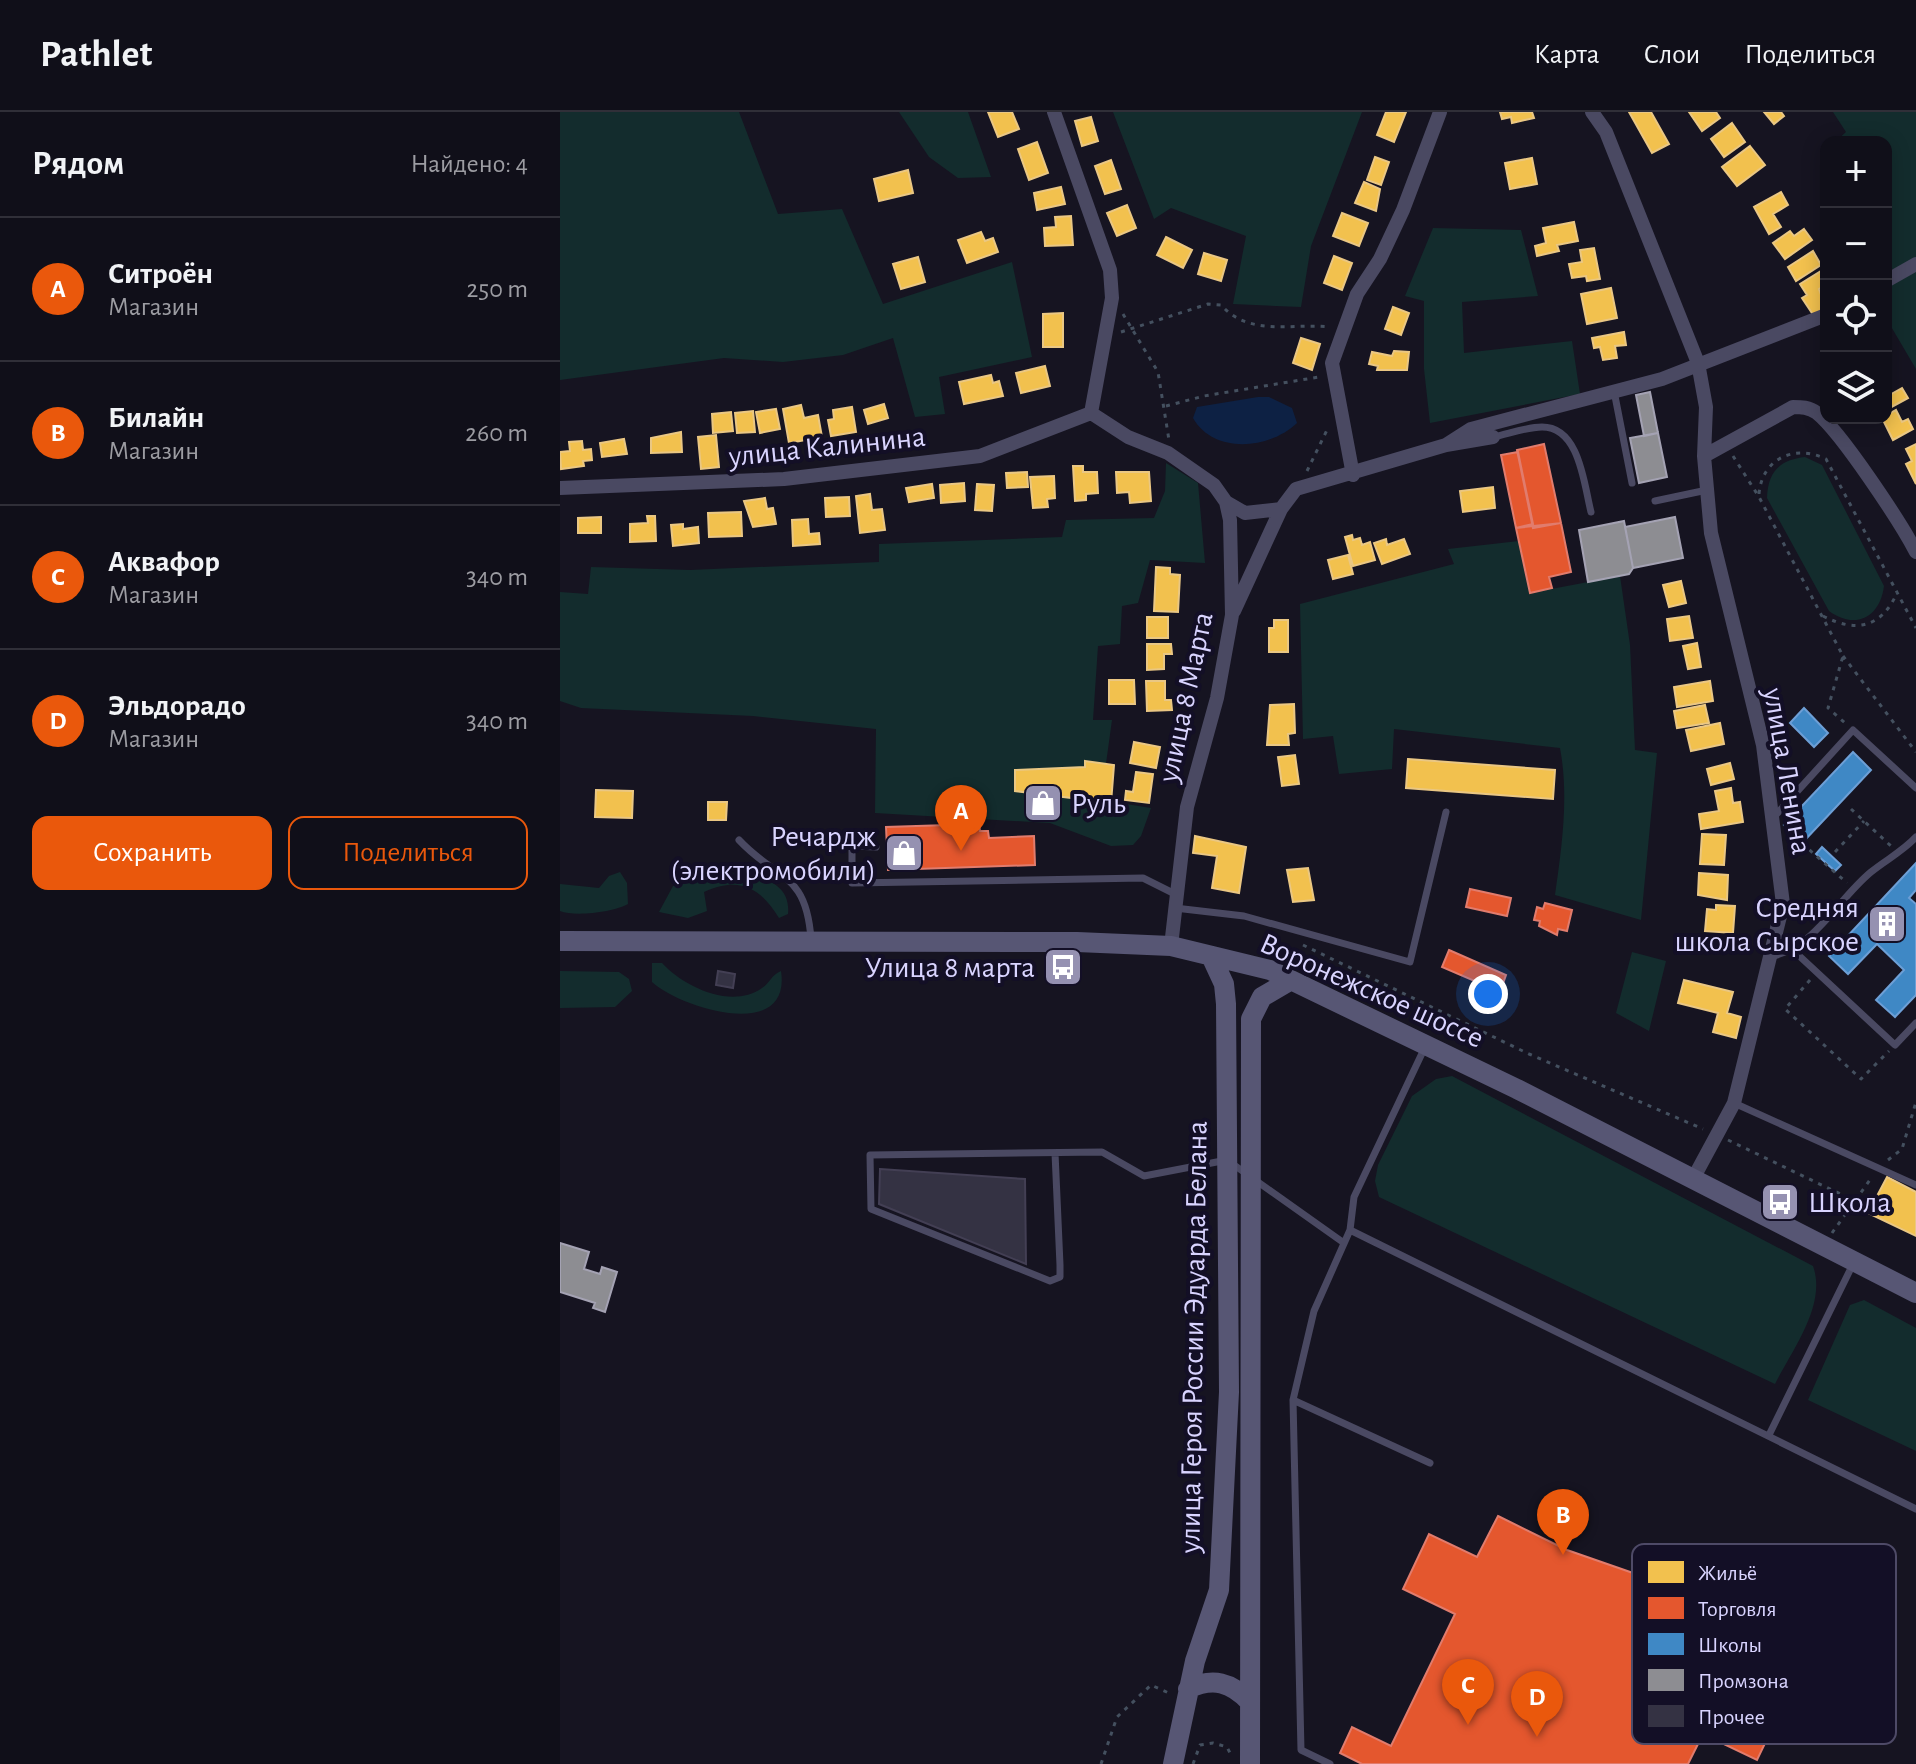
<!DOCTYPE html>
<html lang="ru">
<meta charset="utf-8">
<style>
:root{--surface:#100f19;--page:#191822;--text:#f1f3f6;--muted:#9c9ca2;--line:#302f38;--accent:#ea580c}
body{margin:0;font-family:"Alegreya Sans",sans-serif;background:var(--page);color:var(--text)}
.controls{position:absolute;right:24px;top:24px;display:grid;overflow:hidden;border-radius:16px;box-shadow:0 4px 20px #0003}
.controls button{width:72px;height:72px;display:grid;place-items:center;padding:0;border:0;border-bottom:2px solid var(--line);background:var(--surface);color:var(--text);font:40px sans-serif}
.you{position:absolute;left:928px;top:882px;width:28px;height:28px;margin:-20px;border:6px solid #fff;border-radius:50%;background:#1a73e8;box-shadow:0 0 0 12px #1a73e833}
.badge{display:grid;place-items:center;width:52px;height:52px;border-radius:50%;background:var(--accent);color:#fff;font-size:26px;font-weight:700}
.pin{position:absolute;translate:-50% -66px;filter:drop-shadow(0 2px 4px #0008)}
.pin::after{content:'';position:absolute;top:42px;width:28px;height:24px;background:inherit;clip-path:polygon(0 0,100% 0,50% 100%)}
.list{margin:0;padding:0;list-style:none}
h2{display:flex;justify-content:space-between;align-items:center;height:104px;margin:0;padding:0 32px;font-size:34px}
h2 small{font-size:26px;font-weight:400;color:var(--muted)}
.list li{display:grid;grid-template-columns:52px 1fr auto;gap:24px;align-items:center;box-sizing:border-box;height:144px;padding:0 32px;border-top:2px solid var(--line)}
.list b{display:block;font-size:30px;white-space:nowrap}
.list p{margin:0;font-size:26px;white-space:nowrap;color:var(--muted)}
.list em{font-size:26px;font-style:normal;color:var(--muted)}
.actions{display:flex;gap:16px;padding:24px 32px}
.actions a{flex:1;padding:18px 0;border:2px solid var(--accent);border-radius:16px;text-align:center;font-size:28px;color:var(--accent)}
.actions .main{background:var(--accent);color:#fff}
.icon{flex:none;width:44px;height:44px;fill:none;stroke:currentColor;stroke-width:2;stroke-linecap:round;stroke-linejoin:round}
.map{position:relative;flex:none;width:1356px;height:1652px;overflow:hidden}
header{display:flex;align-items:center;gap:48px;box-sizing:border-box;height:112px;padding:0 40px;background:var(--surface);border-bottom:2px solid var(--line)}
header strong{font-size:38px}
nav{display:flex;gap:44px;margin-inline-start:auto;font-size:28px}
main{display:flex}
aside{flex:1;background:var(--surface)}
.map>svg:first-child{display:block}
.green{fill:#132c2d}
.water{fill:#0d2144}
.homes{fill:#f2c14e;stroke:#eac783;stroke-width:2}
.shops{fill:#e4572e;stroke:#e17c6d;stroke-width:2}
.schools{fill:#3f88c5;stroke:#6d9fd6;stroke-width:2}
.industry{fill:#8d8d92;stroke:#a4a2b3;stroke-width:2}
.building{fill:#343243;stroke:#433f54;stroke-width:2}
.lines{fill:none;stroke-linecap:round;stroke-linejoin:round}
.path{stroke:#44505f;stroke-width:3;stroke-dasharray:4 6;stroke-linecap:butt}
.lane{stroke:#4a4962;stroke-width:7}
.street{stroke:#4a4962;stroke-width:14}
.secondary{stroke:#575674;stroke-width:20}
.labels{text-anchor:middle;stroke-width:8;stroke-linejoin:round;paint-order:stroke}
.street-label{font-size:30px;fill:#d9d4ff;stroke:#130f26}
.poi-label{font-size:30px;fill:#d9d4ff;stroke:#130f26;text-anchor:end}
.key{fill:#130f26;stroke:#4e4a67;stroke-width:2}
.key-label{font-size:22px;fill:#d9d4ff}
</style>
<header>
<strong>Pathlet</strong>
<nav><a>Карта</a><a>Слои</a><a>Поделиться</a></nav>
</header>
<main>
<aside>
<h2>Рядом<small>Найдено: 4</small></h2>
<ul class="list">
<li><span class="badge">A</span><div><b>Ситроён</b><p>Магазин</p></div><em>250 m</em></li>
<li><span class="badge">B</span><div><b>Билайн</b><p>Магазин</p></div><em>260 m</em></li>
<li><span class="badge">C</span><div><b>Аквафор</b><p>Магазин</p></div><em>340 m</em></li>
<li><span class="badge">D</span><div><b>Эльдорадо</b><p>Магазин</p></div><em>340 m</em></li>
</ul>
<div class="actions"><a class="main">Сохранить</a><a>Поделиться</a></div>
</aside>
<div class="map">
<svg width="1356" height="1652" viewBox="0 0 1356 1652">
<rect width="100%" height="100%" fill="#161421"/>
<path class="green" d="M0,0H179L218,102L282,97L323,192L452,150L472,245L379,265L385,302L355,305L333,226L283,243L223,250L164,246L0,268Z
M339,0H408L431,65L398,66L369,45Z
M553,0H802L751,134L741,195L673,192L686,124L611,96L594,107Z
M1273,0H1356V145L1333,158L1326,146V30H1275L1286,20Z
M873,116L961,118L978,184L902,190L904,241L1012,229L1020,282L870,311L864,257V189L845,184Z
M1356,157V257L1326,206V174Z
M1245,345L1262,353L1324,474C1320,506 1295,518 1269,499L1207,386C1208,360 1219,348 1245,345Z
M606,351L638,371L645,451L590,448L578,491L562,494L560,532L538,534L533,608H552L541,688L591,696L581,724L573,733L551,734L490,711L315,701L316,617L193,604L21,596L0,589V480L28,482L31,455L130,458L319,450V432L502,425L506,408L594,406L605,379Z
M959,429L970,481L1060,464L1070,533L1075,638L1097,641L1081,808L995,783C1002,734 1009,684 1000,636L834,617L832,657L779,662L773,624L743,627L740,492L894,452L888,437Z
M60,760L67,771L68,792C54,800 15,805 0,799V772L39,776L49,764Z
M158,761C185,761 232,764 228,802L219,806C200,775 179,764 144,780L147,799L128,806L99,800L113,774Z
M1072,840L1106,849L1089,919L1056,901Z
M92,851H102C123,874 171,898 202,876C210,871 211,863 221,859C232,931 120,896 92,870Z
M0,859L59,860L69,867L72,879L55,895L0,896Z
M892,964L1253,1154C1267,1193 1232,1238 1215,1272L819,1085L815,1069L818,1053L852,984L876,967Z
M1304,1188L1356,1216V1339L1248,1288L1290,1193Z"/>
<path class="water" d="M698,285H709L732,296L737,311C710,337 654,343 633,306L637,295Z"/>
<path class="homes" d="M428,0H452L459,17L438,25Z
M826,0H846L834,30L817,23Z
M940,0H972L974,6L952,11L951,5L942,7Z
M1069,0H1091L1109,32L1092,41Z
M1129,0H1156L1160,6L1142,19Z
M1204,0H1221L1224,4L1214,12Z
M531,5L538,29L522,34L515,9Z
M1172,11L1185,30L1164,45L1151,27Z
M477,30L488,61L469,68L458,37Z
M1190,34L1205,53L1177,74L1162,55Z
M815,45L829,50L821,73L807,68Z
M972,46L977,72L950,77L945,51Z
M551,48L561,77L545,82L535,54Z
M348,58L353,81L319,89L314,67Z
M804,70L820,77L816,99L795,91Z
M501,75L505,92L477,98L474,81Z
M1221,80L1228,93L1213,102L1221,115L1209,122L1194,95Z
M567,93L576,116L557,124L547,101Z
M782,101L808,111L799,134L773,124Z
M511,104L513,133L485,134L484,116L496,115L495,105Z
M1014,110L1018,129L997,133L999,139L977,144L975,134L986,131L983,116Z
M1244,117L1252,128L1225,147L1213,131L1230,119L1234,124Z
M421,120L425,129L433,126L438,140L407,151L398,128Z
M606,125L632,138L623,156L597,143Z
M1034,136L1040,167L1027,169L1026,164L1012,166L1009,152L1022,150L1020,138Z
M1253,139L1261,153L1236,169L1228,155Z
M644,141L667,148L661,169L638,162Z
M774,144L792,151L782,178L764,171Z
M358,145L365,170L341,177L333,152Z
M1261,159L1266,172L1259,177L1266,196L1254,204L1242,186L1247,183L1240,172Z
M1051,176L1057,206L1027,212L1021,182Z
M833,195L849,201L841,223L825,217Z
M503,201V235H483V202Z
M1064,220L1066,233L1055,234L1057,246L1043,248L1040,235L1034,236L1032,226Z
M741,226L760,232L752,258L733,251Z
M834,239L849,240L847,258H817L818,254L809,252L812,240L832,244Z
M485,254L490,274L461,281L456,261Z
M431,263L433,271L439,269L443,284L404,292L399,270Z
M1342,276L1348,286L1326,298V285Z
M324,292L328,306L308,312L304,298Z
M241,293L244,306L258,303L262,325L229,331L223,297Z
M292,295L296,320L271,324L268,308L274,307L273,298Z
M216,297L220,317L200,321L196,300Z
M1336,298L1342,310L1348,307L1353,317L1333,328L1322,306Z
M193,299L195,320L177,321L175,301Z
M171,300L173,319L153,321L152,302Z
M121,320L122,340L91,341V326Z
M156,323L159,355L141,357L138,325Z
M64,327L67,342L42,345L40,331Z
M22,329L23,338L31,337L32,348L23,349L24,354L1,357L0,340L10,339L9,330Z
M1356,332V372L1346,352L1352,349L1346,337Z
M513,354H523V360H537L538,381L526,382V388L515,389Z
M467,360L468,375L447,376L446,361Z
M556,360H589L591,389L570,391L569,380L557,381Z
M494,364L495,386L487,387L488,395L473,396L470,365Z
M404,371L405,389L381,391L380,373Z
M372,372L374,386L349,390L346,376Z
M417,372L434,373L432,399L415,398Z
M933,375L935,396L903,400L900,379Z
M310,382L312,398L322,397L325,418L300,421L296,384Z
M289,385L290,404L266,405L265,386Z
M205,386L207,397L213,396L216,412L193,415L184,389Z
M181,400L182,424L149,425L148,401Z
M87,404H95L96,429L70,430V412L88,411Z
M41,405V421H18V406Z
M248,407L249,422L259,421L260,432L233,434L232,408Z
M123,412V417L138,415L139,431L113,434L111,413Z
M792,423L793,428L800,426L802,433L810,430L815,448L793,454L785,425Z
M826,427L827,433L844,427L850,442L822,452L814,431Z
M788,443L793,462L773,467L768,448Z
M596,455L610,456V462L620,463L618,500L594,499Z
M1121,469L1126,491L1109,495L1103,473Z
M1129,504L1133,526L1110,529L1107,507Z
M587,505H608V526H587Z
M714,508H728V540H709V516H714Z
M1137,531L1141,555L1128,557L1123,534Z
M587,532H611L612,542H604V557L587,558Z
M549,568H574L575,592H549Z
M586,569H605V588H611L612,598L587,599Z
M1150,569L1153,589L1117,595L1114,575Z
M734,592L735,621L728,622L729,633H707L710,593Z
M1145,593L1149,611L1117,616L1114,599Z
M1160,611L1164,632L1131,639L1126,618Z
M574,630L600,635L596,656L570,651Z
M735,643L739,672L722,674L718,645Z
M848,647L995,658L993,687L846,676Z
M525,649L554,653L551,691L455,679V658L525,655Z
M1170,651L1174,667L1151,673L1147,657Z
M576,660L593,662L589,691L565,688L566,679L573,680Z
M1171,676L1173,691L1180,690L1183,710L1141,717L1139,702L1159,699L1155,679Z
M36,678L73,679L72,706L35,705Z
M148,690H167L166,708H148Z
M1142,722L1166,723L1164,753L1140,752Z
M635,724L686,735L679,781L652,776L657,744L633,741Z
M748,756L754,788L733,790L727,758Z
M1139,761L1168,763L1167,788L1138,783Z
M1156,793L1175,794L1173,821L1145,819L1147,797L1156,798Z
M1124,868L1173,880L1167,901L1181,905L1176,926L1153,920L1158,901L1118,891Z
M1327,1065L1356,1080V1124L1308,1101Z"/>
<path class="shops" d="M984,332L1001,411L973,416L957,338Z
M958,340L973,412L956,416L941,343Z
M1001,411L1011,460L989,465L992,476L970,481L956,416Z
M419,712L420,719H428L429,726L474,724L475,753L328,758L326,715Z
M910,777L951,786L947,804L906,795Z
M985,791L1012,798L1007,819L998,817L997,823L979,814L980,809L974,808L977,795L983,797Z
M889,838L946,863L940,880L882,855Z
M938,1404L1007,1438L1073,1461L1124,1494L1193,1528L1173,1567L1224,1592L1197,1648L1143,1622L1128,1652H802L780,1641L792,1615L831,1634L895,1502L843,1477L869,1422L917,1445Z"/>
<path class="schools" d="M1244,596L1268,621L1254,635L1230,611Z
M1293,640L1311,658L1243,730L1224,713Z
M1262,735L1281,753L1275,759L1256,742Z
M1356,751V778L1349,786L1356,792V883L1335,905L1316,888L1344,858L1317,832L1288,862L1269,844Z"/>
<path class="industry" d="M1090,280L1098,321L1084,324L1076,283Z
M1098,321L1107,365L1079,371L1070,326Z
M1115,405L1123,446L1073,456L1065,415Z
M1064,409L1073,456L1069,462L1028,470L1019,418Z
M0,1131L29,1140L24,1157L40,1162L42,1155L57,1160L45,1200L33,1196L35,1191L0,1180Z"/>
<path class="building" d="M158,859L175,862L173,876L156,873Z
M320,1057L465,1067L466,1152L319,1092Z"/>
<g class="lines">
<path class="path" d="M563,202L598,260L609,328
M561,220L648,192L661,193C690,225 730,211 770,215
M606,294L644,284L759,265
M1173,344L1199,385L1283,544L1268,596L1285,611
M747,359L768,316
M1199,382C1202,346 1235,332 1266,347L1356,516
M1263,504C1296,521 1321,516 1337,481
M1283,544L1356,640
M1291,697L1332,735
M1227,718L1287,771
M1275,740L1304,709
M743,833L969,942L1143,1017
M1250,868L1225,897L1301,967L1329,939
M1168,1028L1295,1089
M1328,1048L1342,1037L1356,990
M1272,1121L1312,1065
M541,1652L557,1605L591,1573L611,1582
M633,1652L640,1633L653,1631L667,1635L672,1645"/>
<path class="lane" d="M1054,279L1072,371
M933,325C948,322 967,315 982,315C1020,315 1024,373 1031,400
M1095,389L1147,378
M1213,706L1293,618L1356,676
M179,728C217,769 246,759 251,827
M316,735L292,734V771L583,766L617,783
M615,796L684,804L850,850L886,700
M1234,839L1335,933L1356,911
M1213,844C1256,834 1278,787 1311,760C1327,747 1342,740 1356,725
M865,935L794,1085L790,1118L754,1199L733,1288L870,1351
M1174,991L1356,1073
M495,1041L500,1153V1165L490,1169L311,1097L310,1043L542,1040L584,1064L667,1048L784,1131
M790,1118L1356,1397
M733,1288L741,1638L770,1652
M1209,1323L1293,1152"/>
<path class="street" d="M494,0L550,158L552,186L531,301L568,325L608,341L654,373L666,390L670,408L672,503L657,586L627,695L611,834
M1032,0L1046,20L1138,251L1146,295L1144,344L1151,421L1203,633L1223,792L1174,991L1133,1067
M1326,169L1356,152
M886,333L911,317L1102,267L1266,203
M1144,344L1233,295C1241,295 1249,295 1257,301C1281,320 1341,411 1356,440
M793,363L772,251L797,182L820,147L843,98L880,0
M0,376L224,367L420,344L531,301
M666,390L685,401L721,397
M674,499L721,397L736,377L886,333L933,325"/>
<path class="secondary" d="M0,829L517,830L611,834L710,858L957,977L1356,1181
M628,1577C653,1565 671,1570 690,1590
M613,1652L635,1549L659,1478L669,1280L666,892L664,872L651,844
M690,1652L691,907L702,885L731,868"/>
</g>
<defs>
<g id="shop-square" transform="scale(2)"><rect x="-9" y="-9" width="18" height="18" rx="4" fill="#9591b1" stroke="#130f26"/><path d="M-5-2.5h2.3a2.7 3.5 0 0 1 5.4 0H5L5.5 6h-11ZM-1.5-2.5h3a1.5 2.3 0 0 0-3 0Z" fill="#fff"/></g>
<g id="building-square" transform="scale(2)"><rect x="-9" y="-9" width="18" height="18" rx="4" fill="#9591b1" stroke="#130f26"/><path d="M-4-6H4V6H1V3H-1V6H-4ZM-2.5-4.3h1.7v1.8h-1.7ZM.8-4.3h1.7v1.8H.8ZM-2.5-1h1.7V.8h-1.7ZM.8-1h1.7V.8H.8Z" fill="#fff"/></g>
<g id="bus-square" transform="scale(2)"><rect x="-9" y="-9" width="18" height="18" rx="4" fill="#9591b1" stroke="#130f26"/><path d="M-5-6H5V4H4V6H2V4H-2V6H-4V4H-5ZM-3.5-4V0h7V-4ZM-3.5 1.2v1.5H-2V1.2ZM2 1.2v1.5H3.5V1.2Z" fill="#fff"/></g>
</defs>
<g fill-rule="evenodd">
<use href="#shop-square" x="483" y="691"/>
<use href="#shop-square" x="344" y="741"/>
<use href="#building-square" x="1327" y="812"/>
<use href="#bus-square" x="503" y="855"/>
<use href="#bus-square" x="1220" y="1090"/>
</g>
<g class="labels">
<g class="street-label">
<text transform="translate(267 334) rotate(-6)" y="10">улица Калинина</text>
<text transform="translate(625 585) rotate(-78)" y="10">улица 8 Марта</text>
<text transform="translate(1228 659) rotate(80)" y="10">улица Ленина</text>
<text transform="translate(812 878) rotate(24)" y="10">Воронежское шоссе</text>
<text transform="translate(633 1225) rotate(-89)" y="10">улица Героя России Эдуарда Белана</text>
</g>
<g class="poi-label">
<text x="511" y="701" text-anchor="start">Руль</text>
<text x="316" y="734">Речардж<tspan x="316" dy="34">(электромобили)</tspan></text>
<text x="1299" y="805">Средняя<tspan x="1299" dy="34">школа Сырское</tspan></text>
<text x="475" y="865">Улица 8 марта</text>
<text x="1248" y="1100" text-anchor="start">Школа</text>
</g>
</g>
<rect x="1072" y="1432" width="264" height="200" rx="12" class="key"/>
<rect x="1088" y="1449" width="36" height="22" fill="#f2c14e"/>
<rect x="1088" y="1485" width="36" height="22" fill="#e4572e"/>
<rect x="1088" y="1521" width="36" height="22" fill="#3f88c5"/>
<rect x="1088" y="1557" width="36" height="22" fill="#8d8d92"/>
<rect x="1088" y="1593" width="36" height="22" fill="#343243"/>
<g class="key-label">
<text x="1138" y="1468">Жильё</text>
<text x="1138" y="1504">Торговля</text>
<text x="1138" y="1540">Школы</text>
<text x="1138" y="1576">Промзона</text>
<text x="1138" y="1612">Прочее</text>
</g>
</svg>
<div class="controls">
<button>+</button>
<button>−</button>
<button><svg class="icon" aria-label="locate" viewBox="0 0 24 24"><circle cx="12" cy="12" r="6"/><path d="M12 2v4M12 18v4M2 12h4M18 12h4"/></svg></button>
<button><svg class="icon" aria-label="layers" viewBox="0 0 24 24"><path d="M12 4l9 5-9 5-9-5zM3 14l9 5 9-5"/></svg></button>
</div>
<div class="you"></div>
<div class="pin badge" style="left:401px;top:739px">A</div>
<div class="pin badge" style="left:1003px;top:1443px">B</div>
<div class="pin badge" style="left:908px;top:1613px">C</div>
<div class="pin badge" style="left:977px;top:1625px">D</div>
</div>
</main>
